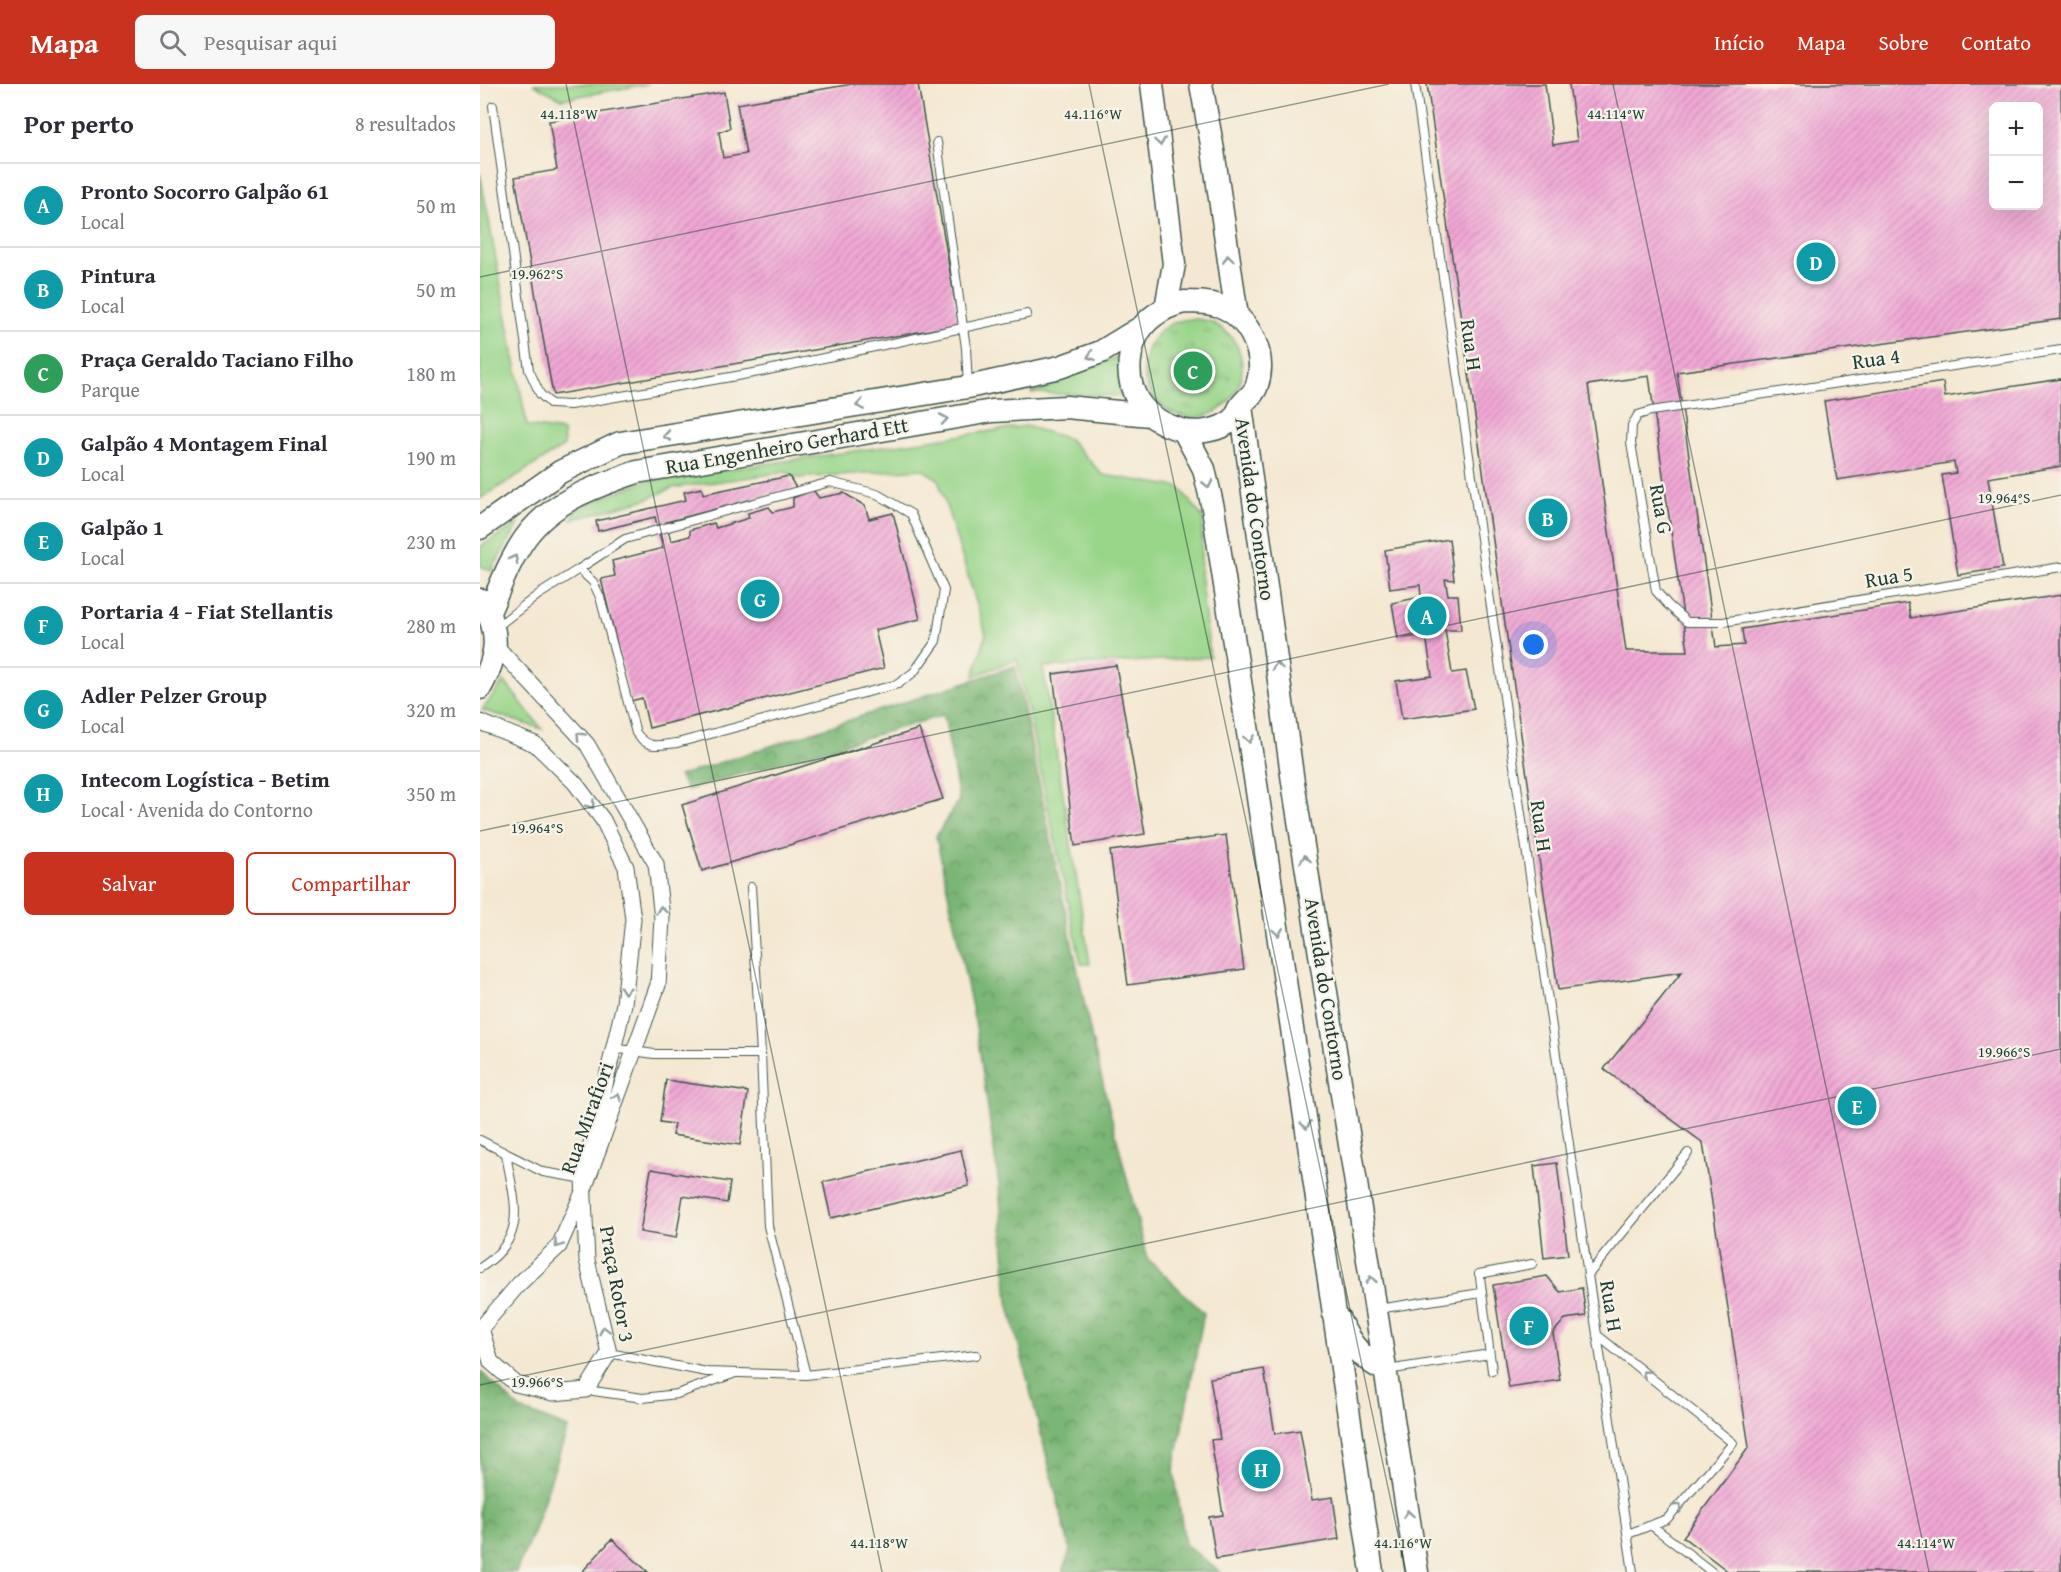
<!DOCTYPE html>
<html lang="pt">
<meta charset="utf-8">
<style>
:root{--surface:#fff;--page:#f7f7f7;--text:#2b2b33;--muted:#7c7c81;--line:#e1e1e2;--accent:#c8321e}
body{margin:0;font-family:"Gentium Book Plus",serif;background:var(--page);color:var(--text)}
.controls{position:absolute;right:18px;top:18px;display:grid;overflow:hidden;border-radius:9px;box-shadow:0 6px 24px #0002}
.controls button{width:54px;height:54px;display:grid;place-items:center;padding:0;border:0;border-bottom:2px solid var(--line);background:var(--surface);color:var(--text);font:30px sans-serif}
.you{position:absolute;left:1054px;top:561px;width:21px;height:21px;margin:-15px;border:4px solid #fff;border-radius:50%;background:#1a73e8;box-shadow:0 0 0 9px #1a73e833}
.badge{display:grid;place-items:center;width:39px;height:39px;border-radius:50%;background:var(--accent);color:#fff;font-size:20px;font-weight:700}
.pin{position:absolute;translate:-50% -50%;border:3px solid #fff;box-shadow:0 2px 6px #0006}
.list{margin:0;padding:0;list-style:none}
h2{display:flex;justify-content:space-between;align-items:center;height:78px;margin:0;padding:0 24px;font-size:26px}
h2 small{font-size:20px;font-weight:400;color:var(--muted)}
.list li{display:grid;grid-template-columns:39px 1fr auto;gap:18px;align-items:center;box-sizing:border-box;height:84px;padding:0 24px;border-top:2px solid var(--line)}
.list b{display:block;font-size:22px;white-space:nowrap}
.list p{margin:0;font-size:20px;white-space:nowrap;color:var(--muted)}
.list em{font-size:20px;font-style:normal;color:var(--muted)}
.actions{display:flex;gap:12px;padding:18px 24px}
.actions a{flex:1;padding:14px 0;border:2px solid var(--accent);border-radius:9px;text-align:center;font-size:21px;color:var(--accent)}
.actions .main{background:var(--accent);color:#fff}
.icon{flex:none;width:33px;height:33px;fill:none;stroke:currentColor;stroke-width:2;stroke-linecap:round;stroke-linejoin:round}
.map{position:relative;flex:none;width:1581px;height:1488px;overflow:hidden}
header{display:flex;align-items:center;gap:36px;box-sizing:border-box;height:84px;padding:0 30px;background:var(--accent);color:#fff}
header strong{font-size:28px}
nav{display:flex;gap:33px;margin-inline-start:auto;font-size:21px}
.search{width:420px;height:54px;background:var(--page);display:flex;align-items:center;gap:15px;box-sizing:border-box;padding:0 21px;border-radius:9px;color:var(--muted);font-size:22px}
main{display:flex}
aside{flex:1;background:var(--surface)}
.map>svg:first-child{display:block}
.green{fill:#98d589;stroke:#5c895e;stroke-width:1.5}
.forest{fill:url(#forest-crowns);stroke:#4c7a54;stroke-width:1.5}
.park{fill:url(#park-tufts);stroke:#5c895e;stroke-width:1.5}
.building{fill:url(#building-hatch);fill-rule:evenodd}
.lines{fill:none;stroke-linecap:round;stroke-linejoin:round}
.lane-casing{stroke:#3f574c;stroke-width:10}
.street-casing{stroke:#3f574c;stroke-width:17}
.secondary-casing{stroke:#3f574c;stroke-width:25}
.lane{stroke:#fff;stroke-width:8}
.street{stroke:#fff;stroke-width:15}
.secondary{stroke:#fff;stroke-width:22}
.oneway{stroke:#8f9e9a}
.ticks{fill:none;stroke:#1f3d34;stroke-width:1.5;stroke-opacity:0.45}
.labels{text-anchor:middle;stroke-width:4.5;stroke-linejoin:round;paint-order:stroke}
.street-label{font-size:21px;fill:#1f3d34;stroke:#f7f3e8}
.ticks-label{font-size:15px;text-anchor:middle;fill:#1f3d34;stroke:#f7f3e8;stroke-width:4.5;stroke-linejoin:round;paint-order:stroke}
</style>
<header>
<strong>Mapa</strong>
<div class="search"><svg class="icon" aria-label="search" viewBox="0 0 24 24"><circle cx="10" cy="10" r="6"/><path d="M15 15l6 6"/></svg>Pesquisar aqui</div>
<nav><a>Início</a><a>Mapa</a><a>Sobre</a><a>Contato</a></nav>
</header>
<main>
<aside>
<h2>Por perto<small>8 resultados</small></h2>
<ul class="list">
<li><span class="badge" style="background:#0f9aa8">A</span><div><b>Pronto Socorro Galpão 61</b><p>Local</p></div><em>50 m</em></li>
<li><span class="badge" style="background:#0f9aa8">B</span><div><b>Pintura</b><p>Local</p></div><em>50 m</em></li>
<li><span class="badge" style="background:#2e9e5b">C</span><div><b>Praça Geraldo Taciano Filho</b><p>Parque</p></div><em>180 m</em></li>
<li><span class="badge" style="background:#0f9aa8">D</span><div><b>Galpão 4 Montagem Final</b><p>Local</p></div><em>190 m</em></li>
<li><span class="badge" style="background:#0f9aa8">E</span><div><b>Galpão 1</b><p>Local</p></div><em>230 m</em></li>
<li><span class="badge" style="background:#0f9aa8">F</span><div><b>Portaria 4 - Fiat Stellantis</b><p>Local</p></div><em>280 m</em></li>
<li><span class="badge" style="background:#0f9aa8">G</span><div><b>Adler Pelzer Group</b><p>Local</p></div><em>320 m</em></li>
<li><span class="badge" style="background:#0f9aa8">H</span><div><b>Intecom Logística - Betim</b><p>Local · Avenida do Contorno</p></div><em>350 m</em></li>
</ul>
<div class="actions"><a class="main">Salvar</a><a>Compartilhar</a></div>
</aside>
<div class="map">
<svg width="1581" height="1488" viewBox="0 0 1581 1488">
<defs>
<pattern id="forest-crowns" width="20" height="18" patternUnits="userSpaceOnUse" patternTransform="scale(1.5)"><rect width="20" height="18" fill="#7ab675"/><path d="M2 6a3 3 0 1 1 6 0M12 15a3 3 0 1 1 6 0" fill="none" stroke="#639561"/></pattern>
<pattern id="park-tufts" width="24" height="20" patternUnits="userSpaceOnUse" patternTransform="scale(1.5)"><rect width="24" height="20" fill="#98d589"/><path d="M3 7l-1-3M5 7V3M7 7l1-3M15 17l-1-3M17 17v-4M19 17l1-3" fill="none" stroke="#7bae71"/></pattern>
<pattern id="building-hatch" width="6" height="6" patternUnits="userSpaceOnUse" patternTransform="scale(1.5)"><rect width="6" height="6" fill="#f2a7d6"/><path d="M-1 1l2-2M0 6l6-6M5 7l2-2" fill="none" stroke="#c389ae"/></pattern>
</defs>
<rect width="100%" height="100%" fill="#f7f3e8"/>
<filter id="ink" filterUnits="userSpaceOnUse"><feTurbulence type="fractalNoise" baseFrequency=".0167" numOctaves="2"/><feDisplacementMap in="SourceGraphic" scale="12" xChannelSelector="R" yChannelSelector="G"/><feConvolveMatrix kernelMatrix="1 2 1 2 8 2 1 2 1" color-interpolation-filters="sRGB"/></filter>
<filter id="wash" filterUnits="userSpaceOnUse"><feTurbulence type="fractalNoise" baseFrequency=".008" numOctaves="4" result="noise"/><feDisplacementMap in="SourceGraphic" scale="24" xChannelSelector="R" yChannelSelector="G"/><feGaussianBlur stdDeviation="1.35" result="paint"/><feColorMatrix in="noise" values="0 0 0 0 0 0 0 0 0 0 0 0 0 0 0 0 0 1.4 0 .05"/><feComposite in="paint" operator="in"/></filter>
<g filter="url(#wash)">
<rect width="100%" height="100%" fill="#f4e8d2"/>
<path class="green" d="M53,0H169L82,15Z
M0,89L47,342L83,347L84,362L0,415Z
M637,273L642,312L550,309Z
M546,342L589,355L623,391L699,403L723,434L720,490L730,573L563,583L610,880H601L537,575L494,592L506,550L458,395L442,385L317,394L306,388L192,404L167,415L91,436L96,425L163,398Z
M40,438L11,487L0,482V463Z
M24,597L62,645L2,626Z"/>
<path class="forest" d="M535,582L612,956L667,1174L724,1229L694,1386L705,1460L740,1488H583L590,1466L528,1218L519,1101L496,943L456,752L479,716L464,631L207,706L199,692Z
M0,1287L40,1325L88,1344L54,1446L36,1488H0Z"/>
<path class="park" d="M664 284a49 49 0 1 1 98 0a49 49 0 1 1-98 0Z"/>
<g id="blocks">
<path class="building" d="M372,0H438L479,241L73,311L35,93L77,86L69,37L244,8L250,44L239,48L243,74L266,70L257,20Z
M947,0H1065L1073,61L1097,57L1089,0H1581V235L1197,288L1236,563L1264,561L1262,545L1428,519L1431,534L1581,511V1488H1249L1203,1453L1269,1363L1223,1059L1124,985L1202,888L1078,906ZM1514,22H1558V122H1514ZM1169,292L1208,567H1146L1108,301Z
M1581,295V382L1508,394L1523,484L1478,491L1462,391L1476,389L1474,378L1357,396L1344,317L1463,298L1465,313Z
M309,392L316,404L186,438L191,457L210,452V446L234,439L236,444L269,434L268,429L289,423L293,428L313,423V414L333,406L339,414L364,409L385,422L389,435L413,429L440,535L395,546L404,584L169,644L162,614L151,617L121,495L135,492L132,477L183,464L175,433L118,447L116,437L206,416L204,408L222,404L223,410Z
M969,455L974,496L965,495L968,511H978L981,546H965L972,589L986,587L994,625L922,635L916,597L952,592L946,551L918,555L912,519L941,513L940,501L910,505L905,466Z
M636,581L665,750L595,762L573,590Z
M439,645L463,715L222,787L202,721Z
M746,751L764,885L648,901L630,767Z
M186,996L268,1008L260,1061L192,1051L194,1040L180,1038Z
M481,1066L489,1102L351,1134L343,1098Z
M1077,1079L1088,1171L1064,1174L1054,1082Z
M171,1085L250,1098L247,1119L203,1112L196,1154L160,1148Z
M1067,1192L1080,1208L1102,1204L1106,1232L1085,1235L1073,1249L1080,1296L1029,1304L1013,1201Z
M784,1285L795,1350L820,1346L832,1416L853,1413L859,1455L736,1475L729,1433L743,1431L731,1356L740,1355L730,1294Z
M132,1455L168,1488H102Z"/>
</g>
</g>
<g filter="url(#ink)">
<use href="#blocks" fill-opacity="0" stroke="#3f574c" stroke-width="1.5"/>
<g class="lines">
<g class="lane-casing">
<path id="lane" d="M935,0L1108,1191L1153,1488
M13,22L49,286L60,310L71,320L90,321L279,288L547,230
M457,58L486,264L488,302
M1581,266L1171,327L1158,331L1152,341L1151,359L1176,507L1188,521L1207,538H1243L1581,483
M15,544L58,511L99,485L113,498L120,513L156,649C169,666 178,661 197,659L418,600L434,588L456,557L464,506L431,430L397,410L350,398L145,455L99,485
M271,803L281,970L288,1142L326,1291
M133,964L174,970H281
M0,1056L63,1088L105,1095
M0,1184C50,1152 34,1118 26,1070
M999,1190L1052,1180
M1108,1191L1208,1069
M1000,1193L1012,1287
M898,1225L1001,1209
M1117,1251L1253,1359L1187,1435L1148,1450
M129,1269L227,1288L326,1291L496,1271
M907,1286L1010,1270
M106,1306L163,1314L197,1310L253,1290
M1171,1441L1232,1488"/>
</g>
<g class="street-casing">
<path id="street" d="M0,638L55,660L95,699L123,736L146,783L153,835L144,920L103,1094L107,1176L129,1269L106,1306L73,1309L36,1300L11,1278L1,1244L39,1200L79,1162L103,1108L178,901L182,835L176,780L107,660L16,562"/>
</g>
<g class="secondary-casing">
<path id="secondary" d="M672,0L694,180L686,224
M721,0L733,66L757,232
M704,218C716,218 728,218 740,222C770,234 787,271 777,301C775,310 765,315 760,323C758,326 757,332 754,335C740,347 715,351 698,345C682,340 667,331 658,317C642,289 649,249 675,231C684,224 693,221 704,218Z
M761,322L813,698L937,1488
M704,347L724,385L733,424L776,700L892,1488
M0,444L80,388L140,359L488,303L580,283L621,268L662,243
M9,528C20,503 30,475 46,453C73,416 117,402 157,388L512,327L586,323L670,331
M0,604C18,572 21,548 1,516
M859,1236C869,1258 883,1277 905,1286"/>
</g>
<use href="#lane" class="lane"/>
<use href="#street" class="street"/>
<use href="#secondary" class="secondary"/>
</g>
<defs><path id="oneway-chevron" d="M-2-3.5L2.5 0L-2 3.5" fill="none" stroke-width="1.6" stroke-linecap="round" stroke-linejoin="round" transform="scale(1.5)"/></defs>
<g class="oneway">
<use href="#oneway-chevron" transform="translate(680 58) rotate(82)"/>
<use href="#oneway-chevron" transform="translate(748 175) rotate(-98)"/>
<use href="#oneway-chevron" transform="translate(611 272) rotate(160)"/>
<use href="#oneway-chevron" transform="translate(380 321) rotate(171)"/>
<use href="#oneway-chevron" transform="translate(464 335) rotate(-10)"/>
<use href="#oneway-chevron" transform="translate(187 352) rotate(171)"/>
<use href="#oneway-chevron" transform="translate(728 400) rotate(77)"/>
<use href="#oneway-chevron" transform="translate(34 475) rotate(-62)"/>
<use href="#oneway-chevron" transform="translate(797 582) rotate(-98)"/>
<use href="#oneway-chevron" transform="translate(100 652) rotate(-133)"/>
<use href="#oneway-chevron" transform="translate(769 655) rotate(81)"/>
<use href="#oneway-chevron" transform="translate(111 721) rotate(53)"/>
<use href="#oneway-chevron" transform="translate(825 775) rotate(-99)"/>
<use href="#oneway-chevron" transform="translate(181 826) rotate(-96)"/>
<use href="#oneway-chevron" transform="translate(798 848) rotate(82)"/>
<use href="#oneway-chevron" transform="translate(145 906) rotate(96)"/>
<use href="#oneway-chevron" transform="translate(137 1013) rotate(-70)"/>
<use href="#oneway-chevron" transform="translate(826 1041) rotate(82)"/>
<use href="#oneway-chevron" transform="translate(78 1160) rotate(124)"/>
<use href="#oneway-chevron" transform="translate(891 1196) rotate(-99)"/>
<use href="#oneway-chevron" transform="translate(124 1246) rotate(-104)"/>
<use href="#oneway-chevron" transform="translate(1166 1290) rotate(-142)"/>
<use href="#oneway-chevron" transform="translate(1198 1423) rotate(-49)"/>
<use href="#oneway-chevron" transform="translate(928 1430) rotate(-99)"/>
</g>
</g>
<path class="ticks" d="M86,0L402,1488M609,0L926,1488M1133,0L1449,1488M0,193L909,0M0,747L1581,411M0,1301L1581,965"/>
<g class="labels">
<g class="street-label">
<text transform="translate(991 261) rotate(82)" y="7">Rua H</text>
<text transform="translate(1396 275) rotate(-8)" y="7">Rua 4</text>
<text transform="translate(307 362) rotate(-10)" y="7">Rua Engenheiro Gerhard Ett</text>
<text transform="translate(775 425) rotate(82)" y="7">Avenida do Contorno</text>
<text transform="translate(1181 425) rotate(80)" y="7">Rua G</text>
<text transform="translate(1409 493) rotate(-9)" y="7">Rua 5</text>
<text transform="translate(1061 742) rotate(82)" y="7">Rua H</text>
<text transform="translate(846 905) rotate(81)" y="7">Avenida do Contorno</text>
<text transform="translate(107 1034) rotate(-70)" y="7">Rua Mirafiori</text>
<text transform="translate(137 1200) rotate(80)" y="7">Praça Rotor 3</text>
<text transform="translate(1131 1222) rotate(81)" y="7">Rua H</text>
</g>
</g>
<g class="ticks-label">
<text x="89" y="35">44.118°W</text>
<text x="613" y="35">44.116°W</text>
<text x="1136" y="35">44.114°W</text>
<text x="57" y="195">19.962°S</text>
<text x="1524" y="419">19.964°S</text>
<text x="57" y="749">19.964°S</text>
<text x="1524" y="973">19.966°S</text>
<text x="57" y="1303">19.966°S</text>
<text x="399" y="1464">44.118°W</text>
<text x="923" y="1464">44.116°W</text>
<text x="1446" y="1464">44.114°W</text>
</g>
</svg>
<div class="controls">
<button>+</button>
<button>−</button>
</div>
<div class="you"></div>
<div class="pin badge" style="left:947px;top:532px;background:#0f9aa8">A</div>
<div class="pin badge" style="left:1068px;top:434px;background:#0f9aa8">B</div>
<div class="pin badge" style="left:713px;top:287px;background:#2e9e5b">C</div>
<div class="pin badge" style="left:1336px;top:178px;background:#0f9aa8">D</div>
<div class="pin badge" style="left:1377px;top:1022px;background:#0f9aa8">E</div>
<div class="pin badge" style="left:1049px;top:1242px;background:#0f9aa8">F</div>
<div class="pin badge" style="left:280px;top:515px;background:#0f9aa8">G</div>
<div class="pin badge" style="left:781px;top:1385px;background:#0f9aa8">H</div>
</div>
</main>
